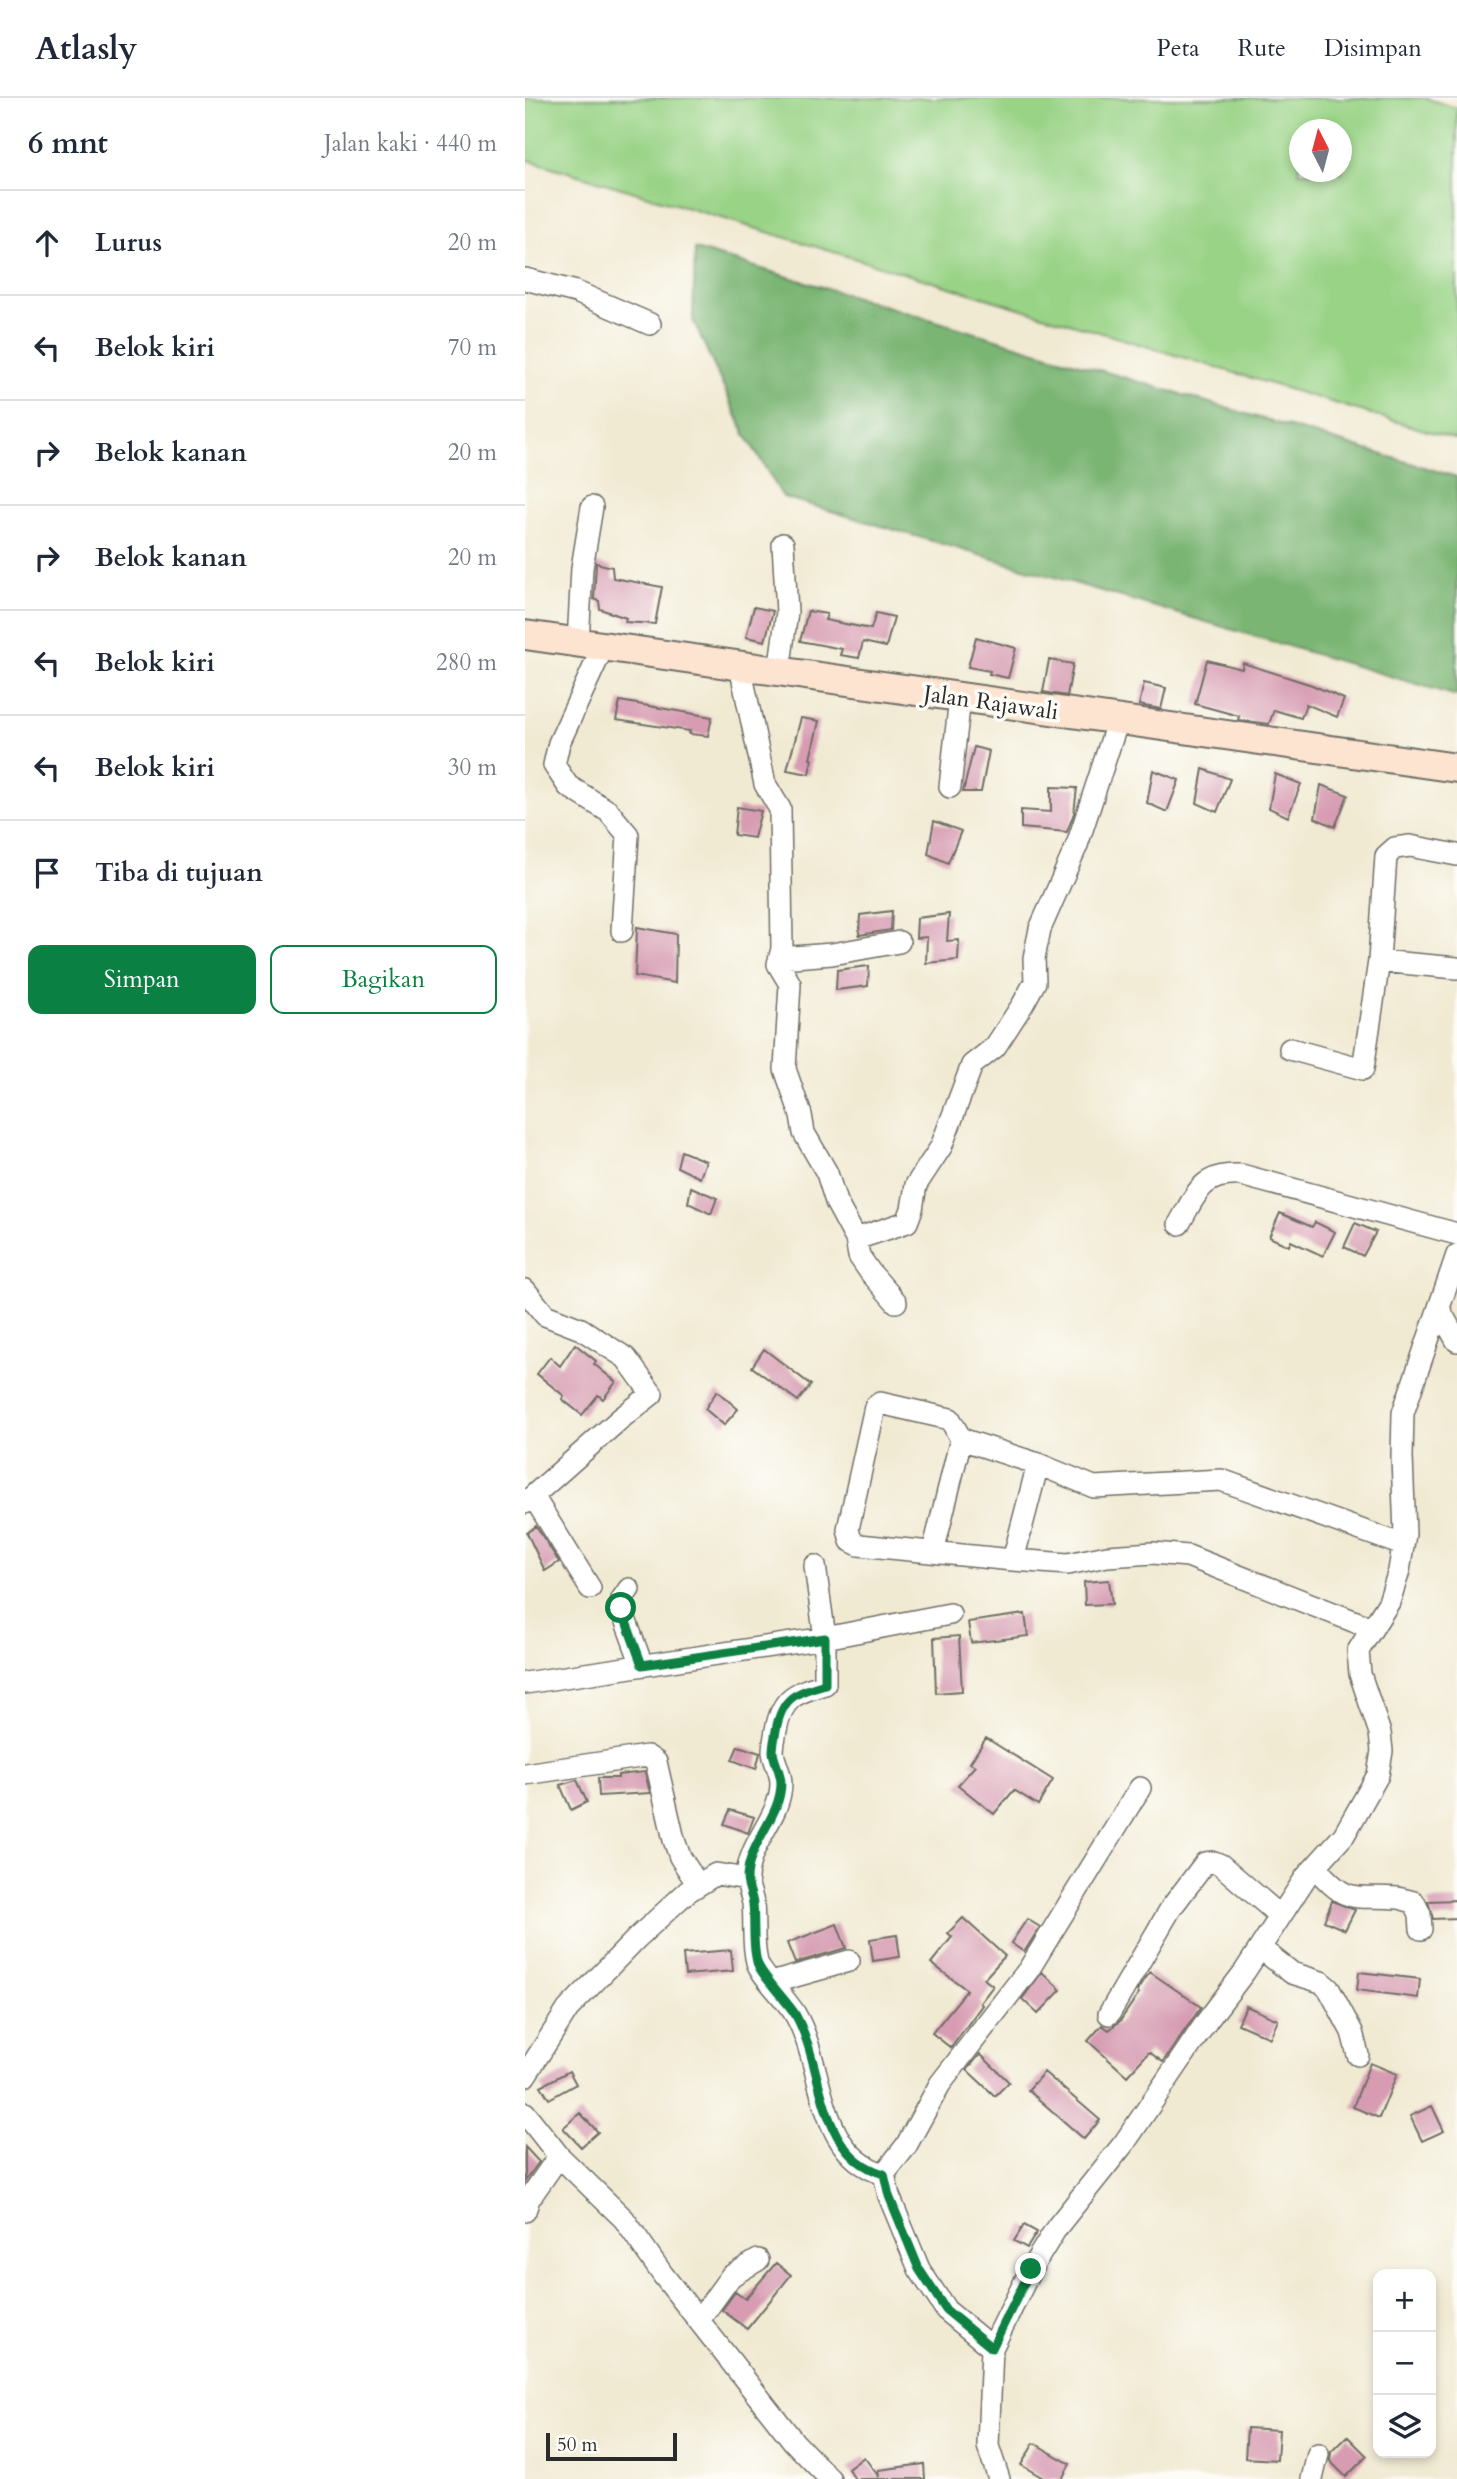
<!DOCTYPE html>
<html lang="id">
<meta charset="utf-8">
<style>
:root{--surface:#fff;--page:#f2f2f3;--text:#1f2937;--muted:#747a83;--line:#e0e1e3;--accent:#0b8043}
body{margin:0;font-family:Cardo,serif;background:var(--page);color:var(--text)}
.controls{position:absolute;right:21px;bottom:21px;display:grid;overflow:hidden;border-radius:14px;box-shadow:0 4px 10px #0003}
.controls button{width:63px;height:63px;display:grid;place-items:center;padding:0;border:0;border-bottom:2px solid var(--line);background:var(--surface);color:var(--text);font:35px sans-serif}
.compass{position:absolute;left:764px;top:21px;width:63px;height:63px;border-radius:50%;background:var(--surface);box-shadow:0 4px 10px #0003;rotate:354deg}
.scale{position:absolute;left:21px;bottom:18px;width:131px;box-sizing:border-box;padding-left:7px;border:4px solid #2b2b2b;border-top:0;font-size:19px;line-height:24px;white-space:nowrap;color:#2b2b2b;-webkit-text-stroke:5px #fdfcf7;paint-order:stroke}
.stop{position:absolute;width:21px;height:21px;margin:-16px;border:5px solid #0b8043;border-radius:50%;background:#fff}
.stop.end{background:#0b8043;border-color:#fff;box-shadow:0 2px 7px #0008}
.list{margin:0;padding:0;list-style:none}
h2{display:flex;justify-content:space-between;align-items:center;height:91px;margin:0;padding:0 28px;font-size:30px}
h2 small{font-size:23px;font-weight:400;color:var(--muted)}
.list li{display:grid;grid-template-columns:46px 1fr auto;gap:21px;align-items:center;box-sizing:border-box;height:105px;padding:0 28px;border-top:2px solid var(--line)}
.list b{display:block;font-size:26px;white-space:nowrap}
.list em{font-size:23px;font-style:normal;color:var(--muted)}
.actions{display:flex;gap:14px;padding:21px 28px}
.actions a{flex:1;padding:16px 0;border:2px solid var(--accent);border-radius:14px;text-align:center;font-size:24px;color:var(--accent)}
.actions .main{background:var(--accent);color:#fff}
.icon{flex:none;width:38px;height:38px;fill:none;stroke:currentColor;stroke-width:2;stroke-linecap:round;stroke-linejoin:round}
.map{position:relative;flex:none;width:932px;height:2381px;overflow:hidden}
header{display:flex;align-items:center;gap:42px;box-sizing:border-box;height:98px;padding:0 35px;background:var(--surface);border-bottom:2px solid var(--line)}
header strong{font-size:33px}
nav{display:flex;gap:38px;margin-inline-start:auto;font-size:24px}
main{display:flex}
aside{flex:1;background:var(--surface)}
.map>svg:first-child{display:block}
.green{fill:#99d386;stroke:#627f58;stroke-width:2;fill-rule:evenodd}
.forest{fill:#7ab573;stroke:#52704f;stroke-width:2}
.building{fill:#d79cb2}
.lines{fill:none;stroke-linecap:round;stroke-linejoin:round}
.street-casing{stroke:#706e66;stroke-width:24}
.secondary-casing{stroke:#706e66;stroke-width:32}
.street{stroke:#fff;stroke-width:21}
.secondary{stroke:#fde4d1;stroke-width:28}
.route{stroke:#0b8043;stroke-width:9}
.labels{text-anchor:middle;stroke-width:7;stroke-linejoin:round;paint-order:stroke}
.street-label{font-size:23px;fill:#2b2b2b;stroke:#fdfcf7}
</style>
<header>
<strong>Atlasly</strong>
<nav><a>Peta</a><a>Rute</a><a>Disimpan</a></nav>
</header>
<main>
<aside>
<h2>6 mnt<small>Jalan kaki · 440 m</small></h2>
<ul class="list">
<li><svg class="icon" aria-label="ahead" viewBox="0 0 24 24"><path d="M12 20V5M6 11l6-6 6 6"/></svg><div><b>Lurus</b></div><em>20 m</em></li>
<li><svg class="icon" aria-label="left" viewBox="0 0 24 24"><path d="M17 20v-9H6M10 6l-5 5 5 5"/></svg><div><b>Belok kiri</b></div><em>70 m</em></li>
<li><svg class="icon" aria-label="right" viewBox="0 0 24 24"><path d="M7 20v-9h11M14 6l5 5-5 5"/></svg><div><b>Belok kanan</b></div><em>20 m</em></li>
<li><svg class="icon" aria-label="right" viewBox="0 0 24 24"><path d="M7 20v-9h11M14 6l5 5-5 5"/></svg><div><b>Belok kanan</b></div><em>20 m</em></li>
<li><svg class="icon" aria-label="left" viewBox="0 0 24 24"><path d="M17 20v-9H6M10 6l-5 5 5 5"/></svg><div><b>Belok kiri</b></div><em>280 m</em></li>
<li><svg class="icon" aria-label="left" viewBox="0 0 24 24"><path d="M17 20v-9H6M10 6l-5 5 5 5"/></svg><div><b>Belok kiri</b></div><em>30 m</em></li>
<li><svg class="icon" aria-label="arrive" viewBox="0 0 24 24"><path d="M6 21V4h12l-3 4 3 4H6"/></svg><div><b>Tiba di tujuan</b></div></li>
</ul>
<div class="actions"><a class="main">Simpan</a><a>Bagikan</a></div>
</aside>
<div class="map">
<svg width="932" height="2381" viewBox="0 0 932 2381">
<rect width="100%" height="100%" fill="#fdfcf7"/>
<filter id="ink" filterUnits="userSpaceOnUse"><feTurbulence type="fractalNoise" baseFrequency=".0143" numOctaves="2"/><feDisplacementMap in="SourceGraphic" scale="14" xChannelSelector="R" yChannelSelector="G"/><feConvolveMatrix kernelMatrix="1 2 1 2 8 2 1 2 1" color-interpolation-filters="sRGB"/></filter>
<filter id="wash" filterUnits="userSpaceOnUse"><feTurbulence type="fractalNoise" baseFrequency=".00686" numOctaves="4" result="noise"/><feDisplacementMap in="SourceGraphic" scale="28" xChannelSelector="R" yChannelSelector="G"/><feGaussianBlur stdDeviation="1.57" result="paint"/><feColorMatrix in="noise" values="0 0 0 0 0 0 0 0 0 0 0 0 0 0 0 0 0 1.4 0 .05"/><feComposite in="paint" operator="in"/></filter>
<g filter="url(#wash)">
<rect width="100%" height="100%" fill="#f1ead3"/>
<path class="green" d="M0,0H900L932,10V342L0,61ZM774,32H816V74H774Z"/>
<path class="forest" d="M170,151L932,379V598L258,399L220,336L168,222Z"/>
<g id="blocks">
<path class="building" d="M71,465L87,469L88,480L137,489L130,526L100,524L101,520L75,511L74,503L69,501Z
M229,509L248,513L240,543L221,539Z
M283,513L302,516L300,522L346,531L351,515L369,519L361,549L338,544L334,560L315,557L317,551L275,543Z
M451,539L491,550L483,580L464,576L465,573L443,569Z
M524,562L548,566L542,598L518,594Z
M682,562L717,571L718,565L787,587L819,601L812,619L781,606L776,620L749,612L744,626L713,622L714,618L670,606Z
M619,585L641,590L636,611L614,607Z
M95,603L187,619L183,638L164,636L165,633L91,622Z
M276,620L294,623L285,661H287L284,676L262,672Z
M449,649L464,653L456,694H438Z
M678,671L705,681L692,714L672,705Z
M628,672L654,682L642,714L622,705Z
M750,676L776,686L763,719L744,710Z
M796,687L823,697L810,729L790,720Z
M526,689L552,690L549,715L542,734L496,730V712L526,714Z
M212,709L236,713L229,740L209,737Z
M409,723L436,733L423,765L403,756Z
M367,813L366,832L334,837L335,817Z
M424,816L422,843L434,842L433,862L401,865L402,839L391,840L392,820Z
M112,829L151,836L150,885L110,878Z
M344,868L343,888L311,892L312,872Z
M156,1053L181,1063L175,1080L152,1069Z
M166,1089L192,1100L186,1116L163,1105Z
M755,1115L787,1129L790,1124L810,1134L798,1158L766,1143L764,1148L744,1139Z
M830,1125L851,1134L838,1158L819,1149Z
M50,1246L71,1263L69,1266L91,1284L78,1301L73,1297L57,1317L37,1301L39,1298L12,1276L25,1259L35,1268Z
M239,1251L286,1287L273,1303L227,1269Z
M192,1293L213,1311L199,1327L180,1311Z
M11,1428L34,1464L20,1473L2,1435Z
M584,1482L587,1506L560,1507L559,1484Z
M500,1516L503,1538L446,1545L443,1524Z
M434,1538L437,1593L411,1595L409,1540Z
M461,1640L528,1682L513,1707L489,1692L469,1716L433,1687L450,1668L445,1665Z
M213,1648L235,1655L231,1671L207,1662Z
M120,1674L125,1695L74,1698L73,1680H93V1677Z
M52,1682L62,1704L46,1712L35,1687Z
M205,1712L229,1719L223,1735L199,1726Z
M932,1802V1820L908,1821L903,1803Z
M807,1803L830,1812L820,1832L799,1823Z
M438,1820L480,1858L459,1881L468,1888L455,1905L457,1907L426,1950L407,1935L442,1892L406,1865L427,1839L423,1835Z
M502,1821L515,1829L499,1854L486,1845Z
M312,1826L321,1850L270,1865L262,1845Z
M372,1837L375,1859L348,1863L345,1841Z
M206,1852L208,1873L160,1877L158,1856Z
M517,1874L536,1892L513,1916L497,1901Z
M625,1874L676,1909L638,1964L624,1954L602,1978L563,1943L577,1927L584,1932L595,1923L614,1895L612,1893Z
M834,1874L895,1881L893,1900L832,1892Z
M721,1908L753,1922L745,1940L713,1926Z
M455,1956L484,1984L470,1998L442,1972Z
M845,1965L872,1976L854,2020L828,2009Z
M44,1973L51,1986L24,2001L16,1988Z
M519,1974L575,2022L559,2041L503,1992Z
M907,2008L919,2033L897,2043L885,2018Z
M55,2015L73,2034L56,2049L38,2030Z
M0,2049L14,2064L0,2083Z
M499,2127L512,2134L502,2150L489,2143Z
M251,2165L266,2177L222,2231L197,2212L210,2194L220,2201Z
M722,2330L754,2332L752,2362L720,2360Z
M822,2338L842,2358L821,2379L805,2363L806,2354Z
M509,2345L545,2366L537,2381H520L496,2367Z
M339,2359L354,2379L353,2372L399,2366L400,2381H330L323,2371Z"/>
</g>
</g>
<g filter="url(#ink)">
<use href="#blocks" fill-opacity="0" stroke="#706e66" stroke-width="2"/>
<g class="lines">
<g class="street-casing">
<path id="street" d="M0,181L51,194L125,226
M53,545L57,470L67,409
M78,549L34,645L29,667L43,688L83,713L103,737L97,833
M215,568L240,686L255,711L257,851L253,866L265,886L260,971L276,1017L279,1035L302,1075L311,1104L331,1141L334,1158L345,1174L371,1204
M254,574L262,514L258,446
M425,689L435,600
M255,860L307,856L374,844
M854,863L932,870
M765,951L838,971L854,863L861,758L870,750L885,748L932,757
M654,1126C672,1095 676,1075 716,1077L932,1136
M331,1141L382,1124L387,1111L391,1087L416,1049L447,967L470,949L498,906L510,884L509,860L515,831L552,747L593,622
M0,1192L20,1217L56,1231L101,1260L127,1296L95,1321L0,1405
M914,1211L932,1243
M8,1398L65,1490
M408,1454L436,1341
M488,1462L334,1447L326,1443L323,1431L350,1309L355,1305L425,1321L436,1341L513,1366
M290,1468L300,1540V1586C270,1595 257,1599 251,1632C250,1639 248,1647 248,1654C249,1664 256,1674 256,1685C256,1719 223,1745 222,1780C222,1788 227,1797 228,1806C230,1825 227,1845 232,1864C235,1876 262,1902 270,1916C300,1967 290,2056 359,2076L364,2098L394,2171L421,2212L467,2250
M104,1491L97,1501L96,1510L117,1567
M846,1530L663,1458L628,1455L582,1458L543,1466L488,1462L513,1366L569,1389L696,1382L878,1447
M0,1585L300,1540L425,1516
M0,1676L122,1658L131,1664L149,1742L155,1759L173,1787
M790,1769C824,1808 826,1797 873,1800C879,1801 883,1803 889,1804L895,1816L896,1831
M735,1850L767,1875L796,1884L804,1891L827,1934L833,1957
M246,1885L324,1863
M584,1916L646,1810L680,1765L689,1764L696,1767L755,1818
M0,1978L43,1911L112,1840L162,1794L191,1776L222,1781
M0,2015L34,2058L99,2121L138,2177L269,2344L305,2381
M359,2076L381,2048L415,1986L504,1871L615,1690
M0,2113L4,2101L34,2058
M174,2222L206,2178L233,2162
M474,2381L463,2348L467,2250L506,2171L532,2129L600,2044L682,1923L720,1873L781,1779L819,1737L853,1677L857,1653L855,1635L835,1576L833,1553L864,1504L874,1473L880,1436L877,1359L878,1315L932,1157
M787,2381L793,2356"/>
</g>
<g class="secondary-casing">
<path id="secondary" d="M0,537L932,670"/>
</g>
<use href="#street" class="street"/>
<use href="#secondary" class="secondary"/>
</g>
</g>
<g class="lines" filter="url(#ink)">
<path class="route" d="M96,1510L117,1567L300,1540V1586C270,1595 257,1599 251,1632C250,1639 248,1647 248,1654C249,1664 256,1674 256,1685C256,1719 223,1745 222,1780C222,1788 227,1797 228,1806C230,1825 227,1845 232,1864C235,1876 261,1902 270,1916C300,1968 290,2056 359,2076L364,2098L394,2171L421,2212L467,2250L506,2171"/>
</g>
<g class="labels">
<g class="street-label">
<text transform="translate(466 604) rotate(8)" y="8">Jalan Rajawali</text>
</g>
</g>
</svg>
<div class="controls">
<button>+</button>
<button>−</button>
<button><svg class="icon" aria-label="layers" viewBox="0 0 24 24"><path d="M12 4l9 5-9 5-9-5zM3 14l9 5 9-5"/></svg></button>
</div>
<svg class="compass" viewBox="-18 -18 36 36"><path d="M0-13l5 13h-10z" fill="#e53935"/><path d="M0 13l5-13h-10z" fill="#747a83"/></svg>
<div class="scale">50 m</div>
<div class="stop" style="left:96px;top:1510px"></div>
<div class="stop end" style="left:506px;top:2171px"></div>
</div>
</main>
